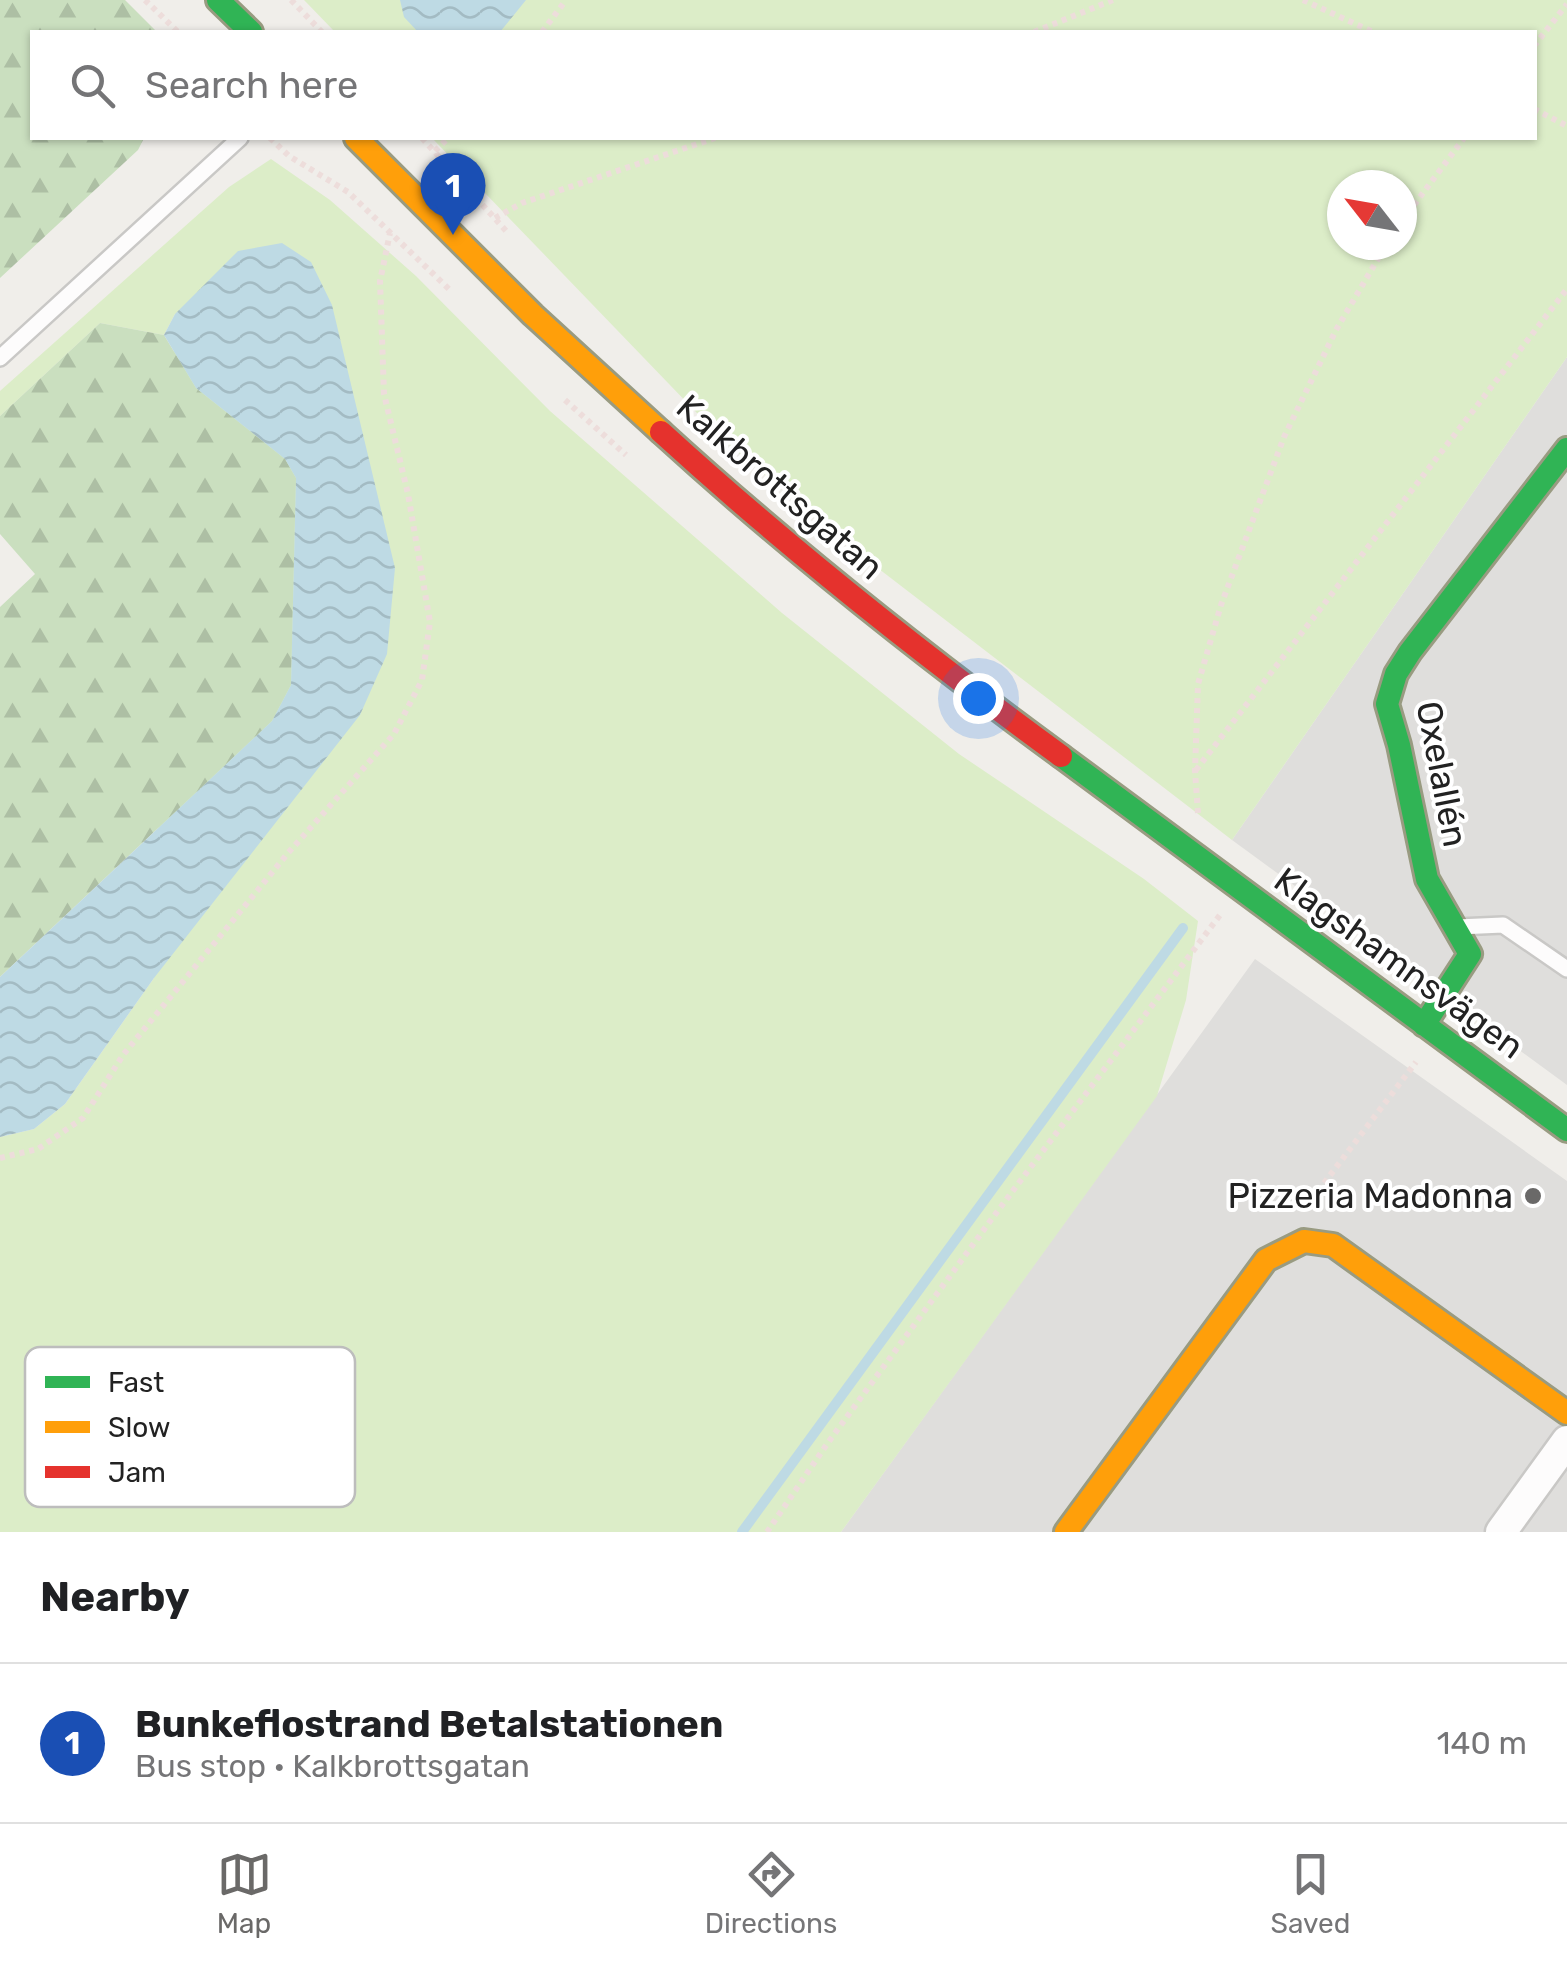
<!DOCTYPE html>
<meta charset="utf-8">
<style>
:root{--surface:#fff;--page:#f2f2f2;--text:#202124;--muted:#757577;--line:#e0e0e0;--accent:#6a6968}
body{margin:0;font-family:Rubik,sans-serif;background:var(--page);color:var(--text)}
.compass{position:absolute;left:1327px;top:170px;width:90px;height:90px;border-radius:50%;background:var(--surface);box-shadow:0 2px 8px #0004;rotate:301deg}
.you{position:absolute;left:978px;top:698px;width:35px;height:35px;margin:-25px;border:8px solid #fff;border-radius:50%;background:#1a73e8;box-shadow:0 0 0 15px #1a73e833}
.badge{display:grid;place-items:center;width:65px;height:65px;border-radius:50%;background:var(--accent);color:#fff;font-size:32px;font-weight:700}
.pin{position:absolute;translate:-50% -82px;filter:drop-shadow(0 2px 5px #0008)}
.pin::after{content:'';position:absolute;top:52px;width:35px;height:30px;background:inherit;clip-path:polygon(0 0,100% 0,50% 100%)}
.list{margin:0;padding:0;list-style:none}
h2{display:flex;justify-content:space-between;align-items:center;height:130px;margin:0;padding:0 40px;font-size:42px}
h2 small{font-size:32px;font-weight:400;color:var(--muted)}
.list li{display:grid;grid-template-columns:65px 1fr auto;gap:30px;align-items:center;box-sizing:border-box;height:160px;padding:0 40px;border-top:2px solid var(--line)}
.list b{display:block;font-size:38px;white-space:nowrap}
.list p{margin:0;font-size:32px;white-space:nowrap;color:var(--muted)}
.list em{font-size:32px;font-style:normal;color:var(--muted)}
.icon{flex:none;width:55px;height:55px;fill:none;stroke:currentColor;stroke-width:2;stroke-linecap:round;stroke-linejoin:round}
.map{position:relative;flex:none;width:1567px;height:1532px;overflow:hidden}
.search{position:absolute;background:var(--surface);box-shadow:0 2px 8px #0004;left:30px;right:30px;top:30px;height:110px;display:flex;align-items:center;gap:25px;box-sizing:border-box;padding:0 35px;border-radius:0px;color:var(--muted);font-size:38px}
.sheet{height:290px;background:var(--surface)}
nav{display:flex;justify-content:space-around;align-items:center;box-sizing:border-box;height:140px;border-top:2px solid var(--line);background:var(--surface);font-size:28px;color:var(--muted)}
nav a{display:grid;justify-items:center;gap:5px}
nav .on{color:var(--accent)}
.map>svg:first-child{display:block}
.residential{fill:#dfdedc}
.grass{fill:#dcedc8;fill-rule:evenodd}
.forest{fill:url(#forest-firs)}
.water{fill:url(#water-waves)}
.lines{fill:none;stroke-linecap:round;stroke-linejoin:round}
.stream{stroke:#bedae4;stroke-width:10}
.lane-casing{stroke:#c9c8c6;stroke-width:20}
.street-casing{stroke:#c9c8c6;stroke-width:35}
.fast-casing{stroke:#999b81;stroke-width:28}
.slow-casing{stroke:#999b81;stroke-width:28}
.jam-casing{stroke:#999b81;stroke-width:28}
.path{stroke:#eddddb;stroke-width:6;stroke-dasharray:5 5;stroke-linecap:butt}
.lane{stroke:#fdfcfc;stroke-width:15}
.street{stroke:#fdfcfc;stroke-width:30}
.fast{stroke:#30b455;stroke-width:22}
.slow{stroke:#ff9f0a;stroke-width:22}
.jam{stroke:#e5322d;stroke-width:22}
.poi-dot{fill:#6a6968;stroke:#fff;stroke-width:4}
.labels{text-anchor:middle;stroke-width:8;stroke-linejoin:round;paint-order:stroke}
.street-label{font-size:35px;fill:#222;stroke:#fff}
.poi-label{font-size:35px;fill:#222;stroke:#fff;text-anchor:end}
.key{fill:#fff;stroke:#bdbdbd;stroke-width:2.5}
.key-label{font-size:28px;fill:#222}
</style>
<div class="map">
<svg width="1567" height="1532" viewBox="0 0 1567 1532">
<defs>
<pattern id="forest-firs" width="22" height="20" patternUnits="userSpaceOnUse" patternTransform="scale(2.5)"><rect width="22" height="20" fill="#cadfbf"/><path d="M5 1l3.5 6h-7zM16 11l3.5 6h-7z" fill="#adbfa4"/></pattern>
<pattern id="water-waves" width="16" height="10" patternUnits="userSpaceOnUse" patternTransform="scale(2.5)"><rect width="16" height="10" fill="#bedae4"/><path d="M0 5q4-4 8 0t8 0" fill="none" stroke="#a3bbc3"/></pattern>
</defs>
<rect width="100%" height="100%" fill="#f0eeea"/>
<path class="residential" d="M1567,357V1085L1232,840Z
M1255,959L1567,1181V1532H841Z"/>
<path class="grass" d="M304,0H1567V357L1232,840L853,549L722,439L432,138H1534V32H335ZM1342,185H1402V245H1342Z
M271,159L330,200L416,276L550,411L782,613L959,754L1144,879L1198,921L1186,1000L1157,1096L841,1532H0V1137L34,1129L65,1104L154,978L175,314L164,335L100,323L0,416V391L229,187Z"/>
<path class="forest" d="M0,0H125L157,32H32V138H144L138,150L0,278Z
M100,323L164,335L196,388L285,459L296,478L291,685L272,721L0,977V607L35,574L0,534V416Z"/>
<path class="water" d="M400,0H526L500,32H418L404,17Z
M282,243L311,262L332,305L395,568L387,654L360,715L154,978L65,1104L34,1129L0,1137V977L272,721L291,685L296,478L285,459L196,388L164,335L175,314L238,251Z"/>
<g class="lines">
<path class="stream" d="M742,1532L1183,928"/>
<g class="lane-casing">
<path id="lane" d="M0,358L240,138
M1458,927L1503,925L1567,969"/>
</g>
<g class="street-casing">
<path id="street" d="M1501,1532L1567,1441"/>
</g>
<g class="fast-casing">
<path id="fast" d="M218,0L251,32
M1061,756L1567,1130
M1424,1025L1470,954L1427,879L1399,745L1387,704L1396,674L1410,652L1567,449"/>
</g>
<g class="slow-casing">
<path id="slow" d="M356,138L533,315L661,432
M1066,1532L1266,1260L1304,1241L1333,1245L1567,1413"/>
</g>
<g class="jam-casing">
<path id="jam" d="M661,432C788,548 923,655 1061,756"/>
</g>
<path class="path" d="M145,0L178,32
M291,0L322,32
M1303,0L1373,32
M542,32L566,0
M1034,32L1113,0
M1534,46L1567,4
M1534,109L1567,126
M270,138L289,156L348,192L451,291
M422,138L508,233
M435,151L448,138
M495,218L522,203L715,138
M1402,221L1464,138
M565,400L626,455
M1196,770L1567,289
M1198,813L1195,771L1198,684L1221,605L1284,437L1336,330L1386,245
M0,1158L38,1149L83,1118L123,1055L288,853L394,734L422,680L430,622L408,494L384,394L380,281L390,233
M1306,1207L1416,1062
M767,1532L827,1444L988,1224L1220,915"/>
<use href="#lane" class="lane"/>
<use href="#street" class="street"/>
<use href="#fast" class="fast"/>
<use href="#slow" class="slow"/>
<use href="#jam" class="jam"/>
</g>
<circle class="poi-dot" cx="1533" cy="1196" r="10"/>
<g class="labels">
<g class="street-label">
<text transform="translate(780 487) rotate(41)" y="12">Kalkbrottsgatan</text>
<text transform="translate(1442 774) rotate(79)" y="12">Oxelallén</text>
<text transform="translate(1399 963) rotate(36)" y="12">Klagshamnsvägen</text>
</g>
<g class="poi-label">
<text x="1513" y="1208">Pizzeria Madonna</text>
</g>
</g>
<rect x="25" y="1347" width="330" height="160" rx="15" class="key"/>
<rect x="45" y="1376" width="45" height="12" fill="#30b455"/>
<rect x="45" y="1421" width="45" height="12" fill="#ff9f0a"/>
<rect x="45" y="1466" width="45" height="12" fill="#e5322d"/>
<g class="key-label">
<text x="108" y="1392">Fast</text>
<text x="108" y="1437">Slow</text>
<text x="108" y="1482">Jam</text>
</g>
</svg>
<svg class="compass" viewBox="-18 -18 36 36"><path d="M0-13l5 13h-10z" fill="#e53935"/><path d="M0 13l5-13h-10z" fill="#757577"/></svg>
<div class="you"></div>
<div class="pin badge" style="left:453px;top:235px;background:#1a4fb4">1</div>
<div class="search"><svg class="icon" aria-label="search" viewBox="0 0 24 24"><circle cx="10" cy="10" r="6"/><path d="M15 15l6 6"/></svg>Search here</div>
</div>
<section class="sheet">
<h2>Nearby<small></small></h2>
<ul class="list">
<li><span class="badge" style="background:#1a4fb4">1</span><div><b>Bunkeflostrand Betalstationen</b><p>Bus stop · Kalkbrottsgatan</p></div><em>140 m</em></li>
</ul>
</section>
<nav>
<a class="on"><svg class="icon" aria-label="map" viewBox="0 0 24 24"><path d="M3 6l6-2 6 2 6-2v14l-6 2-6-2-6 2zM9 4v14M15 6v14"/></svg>Map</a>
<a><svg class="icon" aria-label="directions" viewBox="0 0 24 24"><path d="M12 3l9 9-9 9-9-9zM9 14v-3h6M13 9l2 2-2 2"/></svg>Directions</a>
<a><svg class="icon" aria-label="saved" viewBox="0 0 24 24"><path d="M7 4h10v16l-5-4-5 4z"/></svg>Saved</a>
</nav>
